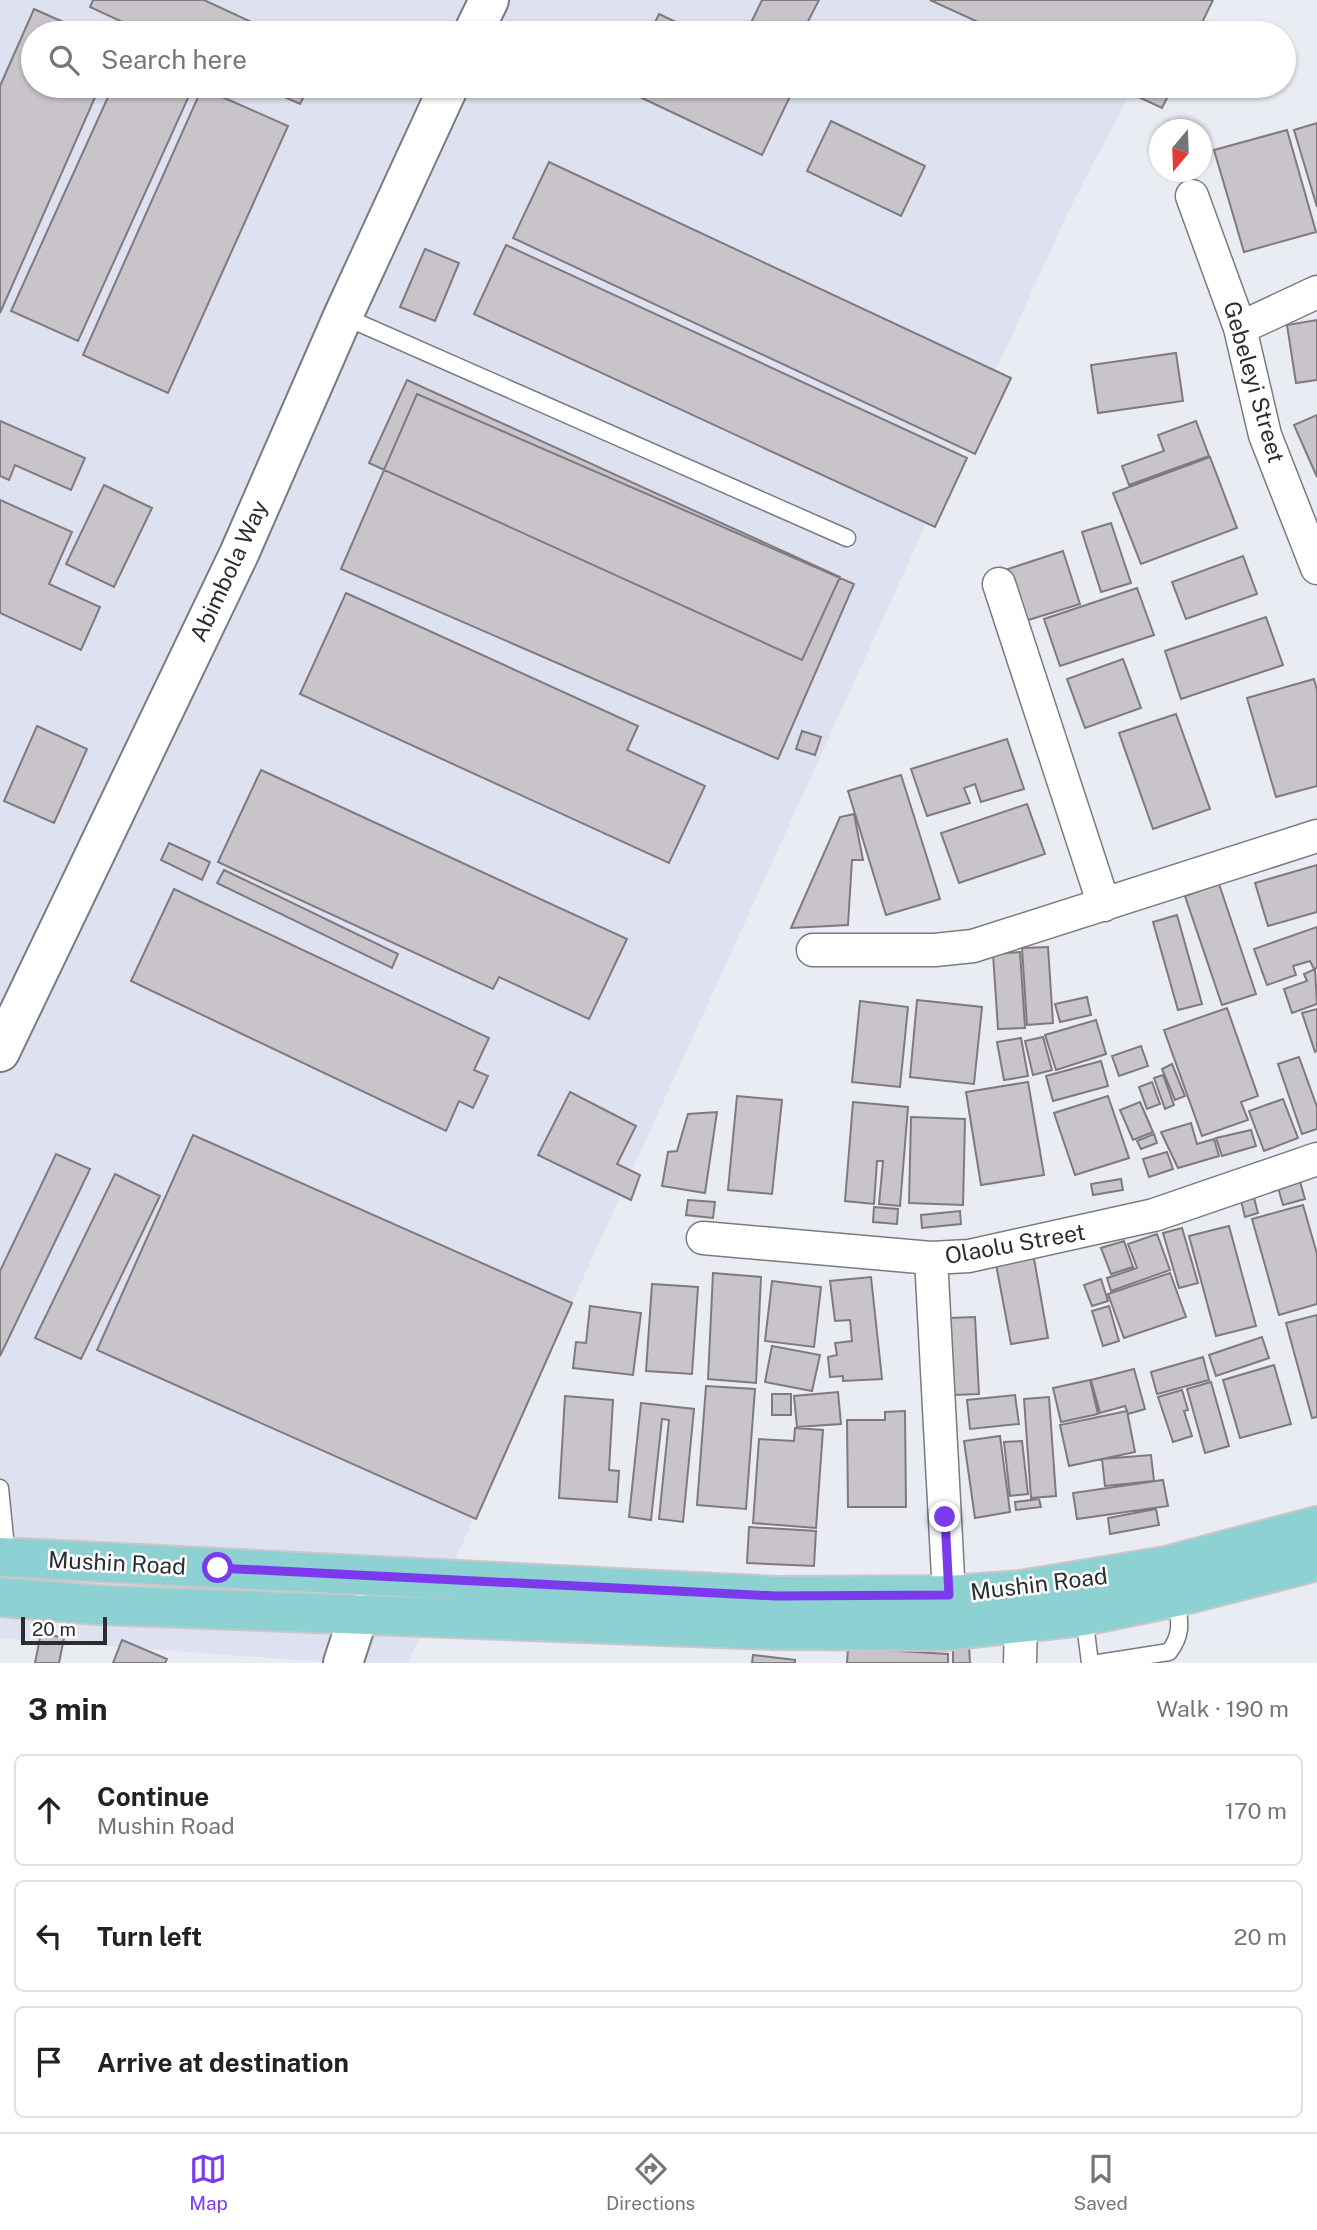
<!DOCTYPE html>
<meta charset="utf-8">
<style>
:root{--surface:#fff;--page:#f2f2f2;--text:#222;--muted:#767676;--line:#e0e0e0;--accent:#7c3aed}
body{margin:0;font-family:"Public Sans",sans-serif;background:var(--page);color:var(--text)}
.compass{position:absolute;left:1149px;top:119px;width:63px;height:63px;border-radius:50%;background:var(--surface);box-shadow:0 2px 5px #0004;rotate:199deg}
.scale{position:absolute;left:21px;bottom:18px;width:86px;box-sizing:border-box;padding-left:7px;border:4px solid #2d2d30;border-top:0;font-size:19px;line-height:24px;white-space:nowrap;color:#2d2d30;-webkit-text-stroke:5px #fff;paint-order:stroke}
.stop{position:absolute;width:21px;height:21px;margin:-16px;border:5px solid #7c3aed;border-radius:50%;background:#fff}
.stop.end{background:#7c3aed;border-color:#fff;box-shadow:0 2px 7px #0008}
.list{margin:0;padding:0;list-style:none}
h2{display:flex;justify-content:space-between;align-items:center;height:91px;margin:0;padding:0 28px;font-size:30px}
h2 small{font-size:23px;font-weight:400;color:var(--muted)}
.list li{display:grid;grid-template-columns:46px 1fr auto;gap:21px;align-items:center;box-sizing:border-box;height:112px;margin:0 14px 14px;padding:0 14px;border:2px solid var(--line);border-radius:10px}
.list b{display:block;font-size:26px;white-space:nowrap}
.list p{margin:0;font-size:23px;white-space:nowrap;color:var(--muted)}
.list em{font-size:23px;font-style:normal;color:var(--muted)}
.icon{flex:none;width:38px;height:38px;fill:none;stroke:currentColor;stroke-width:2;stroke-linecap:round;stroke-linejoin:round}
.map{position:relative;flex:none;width:1317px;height:1663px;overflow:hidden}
.search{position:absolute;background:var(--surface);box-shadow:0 2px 5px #0004;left:21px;right:21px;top:21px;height:77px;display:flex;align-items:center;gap:18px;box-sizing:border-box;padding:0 24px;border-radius:38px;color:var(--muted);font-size:26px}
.sheet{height:469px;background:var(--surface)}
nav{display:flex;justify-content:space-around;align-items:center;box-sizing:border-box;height:98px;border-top:2px solid var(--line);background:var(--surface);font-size:19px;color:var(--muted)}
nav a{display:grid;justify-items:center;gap:4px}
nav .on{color:var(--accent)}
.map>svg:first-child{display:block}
.built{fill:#dee2f0}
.building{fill:#c9c4c9;stroke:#7f7a7f;stroke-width:2}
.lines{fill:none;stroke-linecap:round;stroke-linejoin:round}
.service-casing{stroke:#797b81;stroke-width:19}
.minor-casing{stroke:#797b81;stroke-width:35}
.tertiary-casing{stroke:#797b81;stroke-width:42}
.secondary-casing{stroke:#797b81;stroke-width:42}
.primary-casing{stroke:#c8c8c9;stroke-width:42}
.service{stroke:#fff;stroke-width:16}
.minor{stroke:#fff;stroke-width:32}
.tertiary{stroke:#fff;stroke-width:38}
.secondary{stroke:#fff;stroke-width:38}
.primary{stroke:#8ed1d3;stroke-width:38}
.route{stroke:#7c3aed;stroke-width:9}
.labels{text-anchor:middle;stroke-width:5;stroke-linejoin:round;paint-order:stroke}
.street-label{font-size:23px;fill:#2d2d30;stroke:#fff}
</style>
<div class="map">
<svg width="1317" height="1663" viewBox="0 0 1317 1663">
<rect width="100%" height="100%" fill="#eaecf3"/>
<path class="built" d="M0,0H1178L1161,33H33V86H1134L1069,210L408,1663H339L0,1638Z"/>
<path class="building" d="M93,0H204L275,33H146L90,7Z
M762,0H819L802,33H757L748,29Z
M930,0H1213L1197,33H1002Z
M34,9L88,33H33V86H100L0,313V86Z
M659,14L699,33H650Z
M113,86L193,87L78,341L11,311Z
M260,86H309L300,104Z
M625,86H795L762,155L623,89Z
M1115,86H1173L1162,108Z
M202,88L288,126L168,393L83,355Z
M831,121L925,166L901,216L807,171Z
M1317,123V207L1294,130Z
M1287,130L1316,232L1244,252L1214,150Z
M549,162L1011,378L975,454L513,238Z
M506,245L967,458L935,527L474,314Z
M425,249L459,263L435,321L400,307Z
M1317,320V380L1296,383L1287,325Z
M1176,353L1183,401L1098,413L1091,365Z
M407,380L840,577L802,660L369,463Z
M417,394L854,584L778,759L341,569Z
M1317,415V477L1294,425Z
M0,421L85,458L71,490L15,465L9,480L0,476Z
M1196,421L1209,456L1129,485L1122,466L1164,451L1158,435Z
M1210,457L1237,528L1141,564L1113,493Z
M104,485L152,508L114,587L66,564Z
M0,500L72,532L49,584L100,607L81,650L0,613Z
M1111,523L1131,583L1101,592L1082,532Z
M1063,551L1080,604L1022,622L1005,570Z
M1243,556L1257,594L1186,619L1172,582Z
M1137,588L1154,635L1060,666L1044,619Z
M346,593L638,726L627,750L705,786L669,863L300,694Z
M1266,617L1283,665L1181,699L1165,651Z
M1123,659L1141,708L1085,728L1067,679Z
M1314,679L1317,690V786L1276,797L1247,698Z
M1176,714L1210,809L1153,829L1119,733Z
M37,726L87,749L54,823L4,801Z
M802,731L821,737L815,755L796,749Z
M1007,739L1024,789L981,802L975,784L964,788L970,803L927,816L911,769Z
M261,770L627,939L589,1019L499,977L493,989L218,862Z
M901,775L940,899L886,915L848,791Z
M1027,804L1045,854L959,883L941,833Z
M854,814L863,860H852L848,925L791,928L840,817Z
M169,843L210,862L202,880L161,860Z
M1317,865V912L1268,926L1255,883Z
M224,870L398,954L392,968L217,883Z
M1219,884L1256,994L1222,1005L1185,896Z
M174,889L489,1038L474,1070L488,1076L473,1108L459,1101L446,1131L131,981Z
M1177,915L1202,1004L1178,1010L1153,922Z
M1317,927V968L1314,969L1310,961L1293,966L1296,975L1267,985L1254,949Z
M1048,947L1053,1023L1027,1025L1022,948Z
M1020,952L1025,1028L998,1029L993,954Z
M1315,969L1317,1004L1292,1013L1284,989L1307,981L1304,974Z
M1087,997L1091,1015L1060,1022L1055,1004Z
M917,1000L982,1007L974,1084L910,1077Z
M860,1001L908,1007L900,1087L852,1082Z
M1227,1008L1258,1096L1241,1102L1248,1120L1202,1136L1164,1030Z
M1317,1009V1051L1315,1052L1302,1013Z
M1096,1020L1106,1054L1056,1070L1045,1035Z
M1043,1037L1052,1070L1033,1075L1025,1041Z
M1021,1038L1028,1076L1004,1080L997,1042Z
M1141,1046L1148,1066L1119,1076L1112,1056Z
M1299,1057L1317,1107V1129L1302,1134L1278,1064Z
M1101,1061L1108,1086L1053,1101L1046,1076Z
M1172,1064L1185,1096L1175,1100L1162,1069Z
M1163,1075L1174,1105L1165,1109L1154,1078Z
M1028,1082L1044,1175L981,1185L966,1092Z
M1152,1082L1160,1104L1147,1109L1139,1087Z
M570,1092L636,1126L617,1164L640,1175L631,1200L538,1155Z
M737,1096L782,1100L772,1194L728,1190Z
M1108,1096L1129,1158L1075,1175L1054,1113Z
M1283,1099L1298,1138L1264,1151L1249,1111Z
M853,1102L908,1107L900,1206L879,1204L883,1161H877L874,1204L845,1201Z
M1140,1102L1153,1132L1133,1140L1120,1110Z
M717,1112L705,1193L662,1186L668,1152L677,1151L688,1114Z
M911,1117L965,1119L963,1205L909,1203Z
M1191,1123L1197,1144L1214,1139L1219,1156L1178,1168L1161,1132Z
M1251,1130L1256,1146L1222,1156L1216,1138Z
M1154,1134L1157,1143L1141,1149L1137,1141Z
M193,1135L572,1303L476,1519L97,1350Z
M1167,1152L1173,1169L1149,1177L1143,1159Z
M56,1154L90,1169L0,1356V1271Z
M115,1174L160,1196L81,1359L35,1338Z
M1299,1178L1305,1199L1283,1205L1277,1184Z
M1121,1179L1123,1190L1093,1195L1091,1184Z
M1253,1194L1258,1213L1245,1217L1240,1197Z
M688,1200L715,1202L713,1218L686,1215Z
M1303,1205L1317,1254V1304L1279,1315L1252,1219Z
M874,1207L898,1209L897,1224L873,1222Z
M960,1211L961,1224L922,1228L921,1215Z
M1229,1226L1256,1326L1216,1336L1189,1236Z
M1182,1228L1198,1283L1179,1288L1163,1233Z
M1157,1234L1170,1270L1111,1291L1107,1278L1137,1268L1128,1244Z
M1124,1241L1133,1267L1111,1274L1101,1248Z
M1033,1253L1048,1338L1011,1344L995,1259Z
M713,1273L761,1277L756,1383L708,1379Z
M1170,1273L1186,1317L1124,1338L1108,1294Z
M871,1277L882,1379L843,1381V1376L830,1377L828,1357L837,1355L835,1343L852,1341L850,1320L835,1321L830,1281Z
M1101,1279L1108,1301L1092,1306L1084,1285Z
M772,1281L821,1287L814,1347L765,1341Z
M652,1284L698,1287L692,1374L646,1371Z
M590,1306L641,1313L633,1375L573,1368L576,1342L586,1343Z
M1109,1306L1119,1341L1103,1346L1092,1311Z
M1317,1315V1417L1312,1418L1286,1323Z
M975,1317L979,1394L952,1395L948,1318Z
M1262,1337L1269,1358L1216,1376L1209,1355Z
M772,1346L820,1355L812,1391L765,1382Z
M1203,1357L1209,1380L1157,1394L1151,1372Z
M1274,1365L1291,1424L1240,1438L1223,1380Z
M1134,1369L1145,1409L1128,1414L1125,1406L1100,1413L1091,1380Z
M1090,1380L1098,1414L1061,1422L1053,1388Z
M1211,1382L1229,1446L1205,1453L1187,1389Z
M706,1386L755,1389L746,1509L697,1505Z
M1182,1390L1188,1410L1184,1411L1192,1436L1173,1442L1158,1397Z
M838,1392L841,1424L797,1427L794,1396Z
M772,1394H791V1415H772Z
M1015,1395L1019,1424L970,1429L967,1400Z
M565,1396L613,1400L609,1470L619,1471L617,1502L559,1498Z
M1049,1397L1056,1496L1031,1498L1024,1399Z
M641,1403L694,1409L683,1522L659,1519L669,1420L662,1419L651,1520L629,1517Z
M905,1411L906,1507H848L847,1420H885V1412Z
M1127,1411L1135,1452L1069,1466L1060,1425Z
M795,1428L823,1430L816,1528L753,1523L759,1439L794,1441Z
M1000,1436L1010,1512L975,1518L964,1441Z
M1022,1441L1028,1494L1010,1496L1004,1442Z
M1151,1455L1154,1481L1105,1486L1102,1459Z
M1163,1480L1168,1506L1077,1519L1073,1493Z
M1039,1499L1041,1507L1016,1510L1015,1502Z
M1156,1509L1159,1525L1110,1534L1108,1518Z
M749,1527L816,1531L814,1566L747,1563Z
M41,1633L64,1638L59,1663H35Z
M122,1640L167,1659L165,1663H113Z
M969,1646L970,1663H953V1647Z
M848,1648L948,1654V1663H847Z
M753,1655L795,1660V1663H752Z"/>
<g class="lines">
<g class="service-casing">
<path id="service" d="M343,316L847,538
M0,1488L7,1557
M1084,1616L1090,1663
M1099,1663L1169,1652C1184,1632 1179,1620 1176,1597"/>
</g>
<g class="minor-casing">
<path id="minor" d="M1192,196L1240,328L1265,435L1317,568
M1240,328L1317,292
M999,584L1104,905
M813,950H935L973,946L1317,836
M703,1238L931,1258L969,1256L1154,1215L1317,1159
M931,1258L949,1595
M1020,1663L1021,1622"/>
</g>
<g class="tertiary-casing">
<path id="tertiary" d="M473,33L489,0
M0,1052L239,554L343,316L449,86"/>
</g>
<g class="secondary-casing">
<path id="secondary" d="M343,1663L359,1614"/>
</g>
<g class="primary-casing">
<path id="primary" d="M0,1557L776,1596L949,1595L1021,1590L1166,1566L1317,1526
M0,1597L98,1605L773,1630L944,1631L1084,1616L1176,1597L1317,1561"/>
</g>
<use href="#service" class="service"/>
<use href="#minor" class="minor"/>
<use href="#tertiary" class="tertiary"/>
<use href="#secondary" class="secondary"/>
<use href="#primary" class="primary"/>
</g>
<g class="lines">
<path class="route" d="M218,1568L775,1596L949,1595L945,1517"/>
</g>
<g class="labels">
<g class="street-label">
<text transform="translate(1254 382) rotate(74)" y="8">Gebeleyi Street</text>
<text transform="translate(229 571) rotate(-65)" y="8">Abimbola Way</text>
<text transform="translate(1015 1244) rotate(-10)" y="8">Olaolu Street</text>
<text transform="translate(117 1563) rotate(3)" y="8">Mushin Road</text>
<text transform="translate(1039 1584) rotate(-7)" y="8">Mushin Road</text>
</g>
</g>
</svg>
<svg class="compass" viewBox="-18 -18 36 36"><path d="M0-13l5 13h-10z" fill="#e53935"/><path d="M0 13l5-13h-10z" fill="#767676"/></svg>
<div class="scale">20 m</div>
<div class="stop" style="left:218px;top:1568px"></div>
<div class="stop end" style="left:945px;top:1517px"></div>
<div class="search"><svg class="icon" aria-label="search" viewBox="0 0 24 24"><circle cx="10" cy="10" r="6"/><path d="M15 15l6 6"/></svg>Search here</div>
</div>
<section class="sheet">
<h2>3 min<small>Walk · 190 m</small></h2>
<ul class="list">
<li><svg class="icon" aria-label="ahead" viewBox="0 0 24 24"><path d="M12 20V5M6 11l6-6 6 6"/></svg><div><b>Continue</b><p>Mushin Road</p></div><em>170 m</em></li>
<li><svg class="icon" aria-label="left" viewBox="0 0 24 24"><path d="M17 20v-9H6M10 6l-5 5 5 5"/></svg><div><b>Turn left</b></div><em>20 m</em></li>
<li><svg class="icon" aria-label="arrive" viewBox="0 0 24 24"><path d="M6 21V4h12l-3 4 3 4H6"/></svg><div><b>Arrive at destination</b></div></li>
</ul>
</section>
<nav>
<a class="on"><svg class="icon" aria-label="map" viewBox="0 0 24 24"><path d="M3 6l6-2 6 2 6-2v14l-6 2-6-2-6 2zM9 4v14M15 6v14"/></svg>Map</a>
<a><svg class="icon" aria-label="directions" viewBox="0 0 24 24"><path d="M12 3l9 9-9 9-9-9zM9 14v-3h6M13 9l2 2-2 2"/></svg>Directions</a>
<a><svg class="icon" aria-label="saved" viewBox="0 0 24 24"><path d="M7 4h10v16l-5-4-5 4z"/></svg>Saved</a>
</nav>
